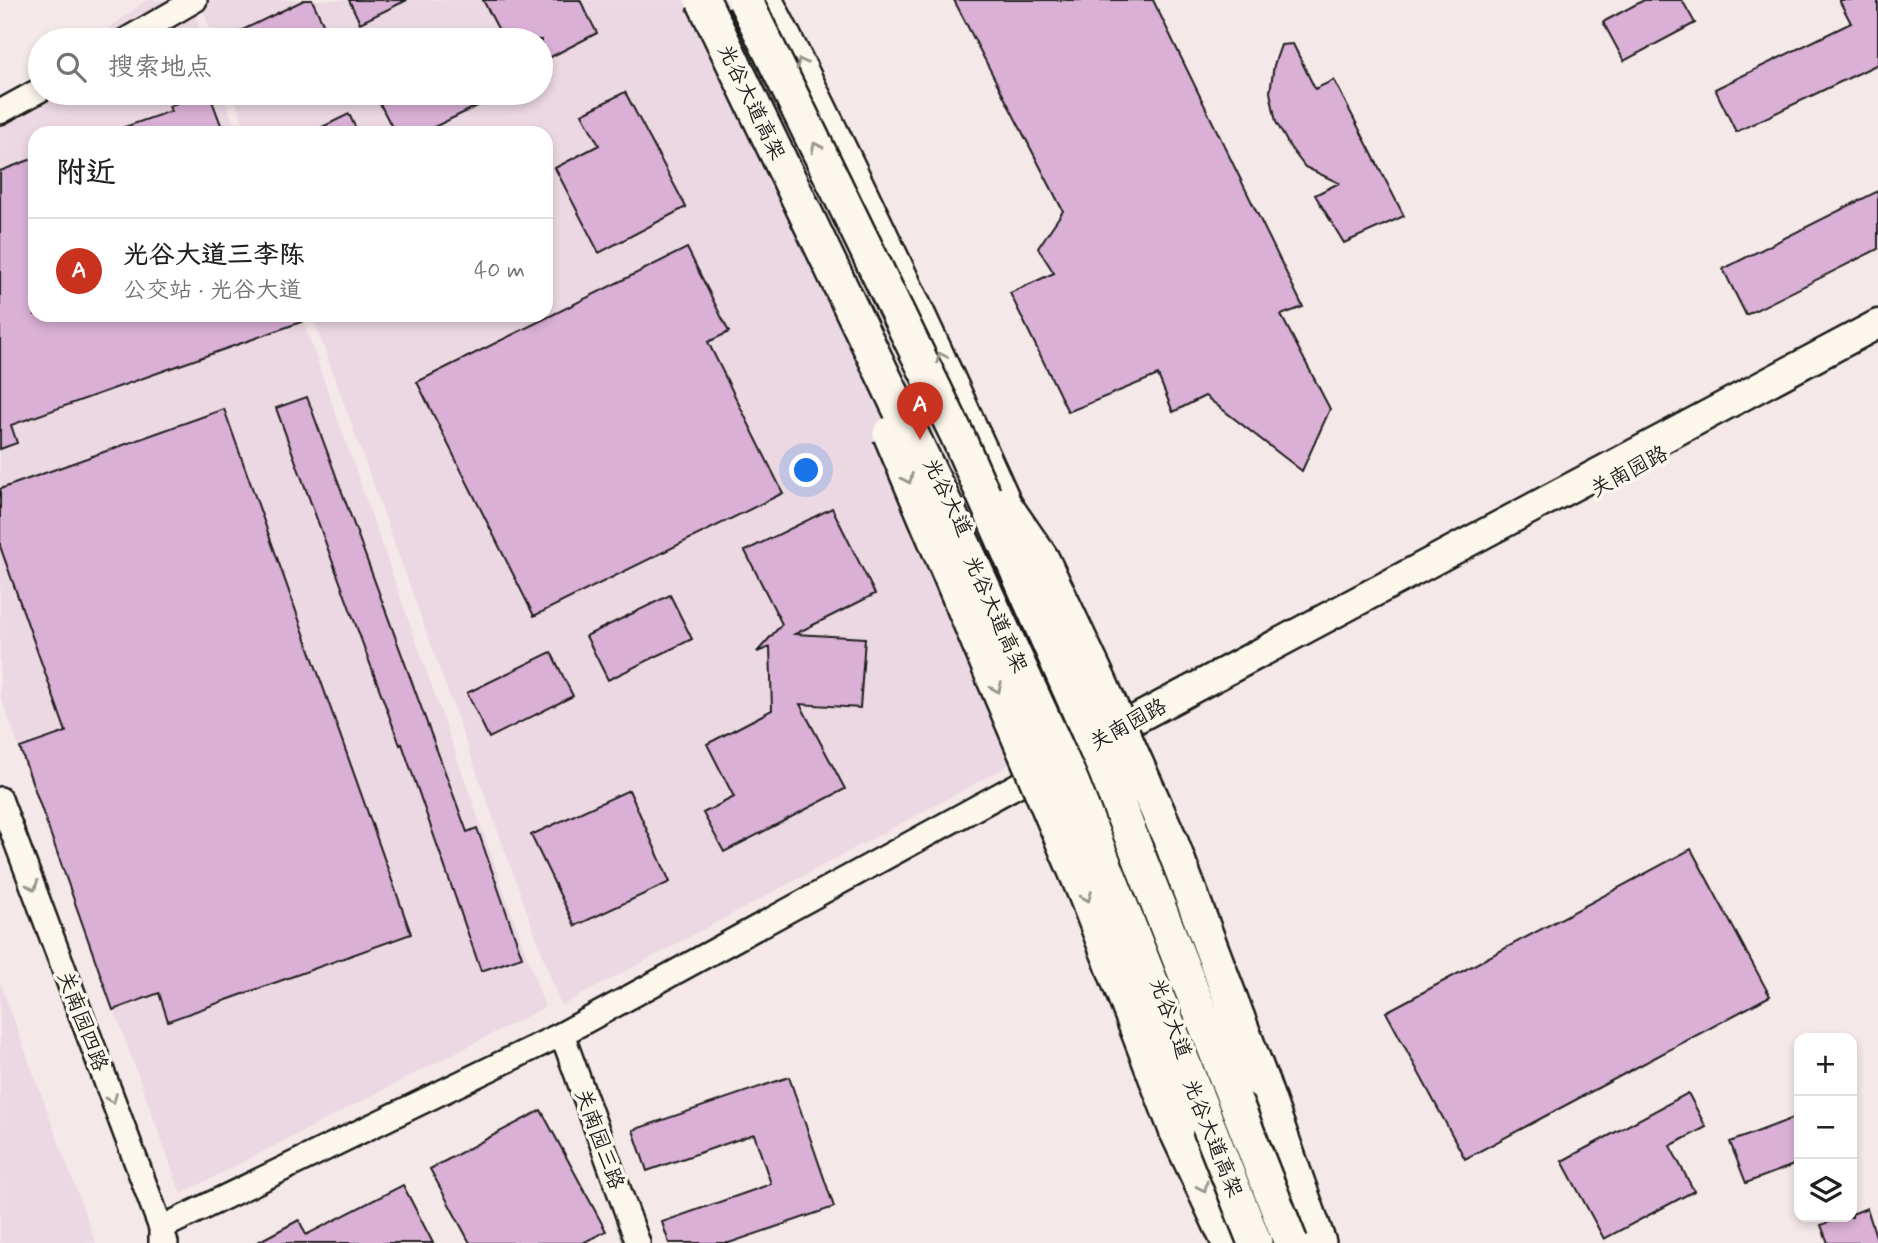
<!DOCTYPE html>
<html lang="zh">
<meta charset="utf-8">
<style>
:root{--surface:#fff;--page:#f2f2f2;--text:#202124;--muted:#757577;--line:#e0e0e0;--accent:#c8321e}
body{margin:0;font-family:Mynerve,"LXGW WenKai TC",sans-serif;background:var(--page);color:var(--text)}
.controls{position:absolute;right:21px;bottom:21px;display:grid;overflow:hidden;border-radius:14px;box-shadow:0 4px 10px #0003}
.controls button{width:63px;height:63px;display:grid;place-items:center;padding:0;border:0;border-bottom:2px solid var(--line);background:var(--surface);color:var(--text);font:35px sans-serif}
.you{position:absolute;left:807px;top:471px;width:24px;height:24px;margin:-18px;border:5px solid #fff;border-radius:50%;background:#1a73e8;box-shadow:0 0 0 10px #1a73e833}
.badge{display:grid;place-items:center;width:46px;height:46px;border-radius:50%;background:var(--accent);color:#fff;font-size:23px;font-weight:700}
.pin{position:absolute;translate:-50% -58px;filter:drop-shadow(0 2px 4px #0008)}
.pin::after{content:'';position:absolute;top:37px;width:24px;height:21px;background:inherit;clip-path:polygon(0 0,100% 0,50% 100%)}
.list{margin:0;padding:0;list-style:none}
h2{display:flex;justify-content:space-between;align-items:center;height:91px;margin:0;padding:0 28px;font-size:30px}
h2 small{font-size:23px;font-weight:400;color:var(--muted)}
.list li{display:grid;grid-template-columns:46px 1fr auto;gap:21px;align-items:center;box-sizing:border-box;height:105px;padding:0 28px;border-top:2px solid var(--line)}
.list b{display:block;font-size:26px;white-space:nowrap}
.list p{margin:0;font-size:23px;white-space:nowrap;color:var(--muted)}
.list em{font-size:23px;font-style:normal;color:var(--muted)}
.icon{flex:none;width:38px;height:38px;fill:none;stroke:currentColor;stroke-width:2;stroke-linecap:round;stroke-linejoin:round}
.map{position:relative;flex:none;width:1878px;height:1243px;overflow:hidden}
.search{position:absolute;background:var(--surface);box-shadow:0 4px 10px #0003;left:28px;top:28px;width:525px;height:77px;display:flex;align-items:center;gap:18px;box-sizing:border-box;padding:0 24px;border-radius:38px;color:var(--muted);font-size:26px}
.panel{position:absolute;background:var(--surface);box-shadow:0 4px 10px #0003;left:28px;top:126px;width:525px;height:196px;border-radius:21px}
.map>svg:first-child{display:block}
.built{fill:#ecd8e3}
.building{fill:#dab0d6;stroke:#1c1c1c;stroke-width:2}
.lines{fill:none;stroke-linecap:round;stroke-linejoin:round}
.minor-casing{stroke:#1c1c1c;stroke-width:28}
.major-casing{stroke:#1c1c1c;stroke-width:33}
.highway-casing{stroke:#1c1c1c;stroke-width:38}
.minor{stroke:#fbf7ec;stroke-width:23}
.major{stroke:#fbf7ec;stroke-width:28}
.highway{stroke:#fbf7ec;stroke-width:33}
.highway-bridge-casing{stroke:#1c1c1c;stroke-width:38;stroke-linecap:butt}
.highway-bridge{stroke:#fbf7ec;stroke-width:33}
.oneway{stroke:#97948e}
.labels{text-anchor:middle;stroke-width:7;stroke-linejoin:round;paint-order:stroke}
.street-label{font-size:21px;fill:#1c1c1c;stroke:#fbf7ec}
</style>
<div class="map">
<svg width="1878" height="1243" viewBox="0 0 1878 1243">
<rect width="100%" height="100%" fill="#f4e9e8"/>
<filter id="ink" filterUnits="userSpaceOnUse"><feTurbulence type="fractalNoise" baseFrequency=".0143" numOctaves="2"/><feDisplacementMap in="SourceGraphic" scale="14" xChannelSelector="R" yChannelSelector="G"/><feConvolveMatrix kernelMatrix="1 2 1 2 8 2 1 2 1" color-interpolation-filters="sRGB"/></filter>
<g filter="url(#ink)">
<path class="built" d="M146,0H190L204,40H94Z
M199,0H683L1049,744L561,1006L312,315H546V133H247L233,93H541V40H214Z
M40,93H223L237,133H35V315H301L545,1007L181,1194L0,695V112Z
M0,982L96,1243H0Z"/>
<path class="building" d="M304,0H312L331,40H222Z
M349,0H407L360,23Z
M483,0H580L597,33L541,62V40H504Z
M954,0H1153L1303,307L1281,315L1330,409L1302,471L1205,396L1173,412L1158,375L1068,412L1010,293L1054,273L1038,248L1063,211Z
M1644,0H1682L1695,23L1624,61L1603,22Z
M1839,0H1878V64L1736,132L1715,89L1851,23Z
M1293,44L1315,89L1334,80L1404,216L1344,243L1315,195L1339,183L1305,167L1290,147L1276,122L1270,92L1274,65L1281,45Z
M625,92L686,207L599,253L555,168L599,145L582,114Z
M188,93H209L224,133H114L113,131L171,111L169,106L190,98Z
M392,93H504L422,133H395L378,100Z
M349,114L358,133H310Z
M35,158V315H315V317L11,425L17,443L0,449V171Z
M1878,191V249L1746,315L1723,269Z
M687,248L729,332L708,342L783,493L534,616L417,382Z
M307,397L467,832L477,828L522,957L481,971L402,744L400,745L276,408Z
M224,409L411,934L168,1021L159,993L113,1010L20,748L66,732L0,546V489Z
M832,508L875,594L795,634L865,638L860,708L800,704L845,789L724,852L703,813L734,797L707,744L772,710L770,647L757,652L782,624L745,551Z
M670,595L692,639L608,680L586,636Z
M551,652L573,696L489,738L467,693Z
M629,790L670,882L575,926L531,835Z
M1691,849L1770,996L1465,1159L1386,1012Z
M789,1077L834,1207L729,1243H669L662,1222L771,1184L754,1134L647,1171L633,1130Z
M1688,1093L1706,1127L1670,1146L1694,1191L1604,1239L1562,1161Z
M541,1110L606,1231L583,1243H470L430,1169Z
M1799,1116V1163L1746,1183L1730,1142Z
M403,1185L433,1243H256L299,1220L306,1235Z
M1867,1208L1878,1243H1828L1821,1225L1844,1217H1852V1214Z"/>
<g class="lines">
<g class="minor-casing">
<path id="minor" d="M126,40L195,0
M0,112L40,90
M0,799L161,1228V1243
M562,1034L638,1243
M166,1243L161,1228L562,1034L1047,769"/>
</g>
<g class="major-casing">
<path id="major" d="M768,0C856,172 937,347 1016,523
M1102,737L1878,324"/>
</g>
<g class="highway-casing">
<path id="highway" d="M1262,1082L1319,1243
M1176,1130L1229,1243"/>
</g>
<use href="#minor" class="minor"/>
<use href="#major" class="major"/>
<use href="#highway" class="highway"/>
<g class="highway-bridge-casing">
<path id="highway-bridge" d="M703,0L948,510L1072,782L1255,1243
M745,0L958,437L1105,770L1291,1243
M890,434L1085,894L1176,1130
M1004,504L1042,559L1099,680L1170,839L1262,1082"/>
</g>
<use href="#highway-bridge" class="highway-bridge"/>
</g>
<defs><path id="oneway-chevron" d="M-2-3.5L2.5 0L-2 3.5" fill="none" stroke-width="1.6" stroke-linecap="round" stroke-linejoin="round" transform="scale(1.75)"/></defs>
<g class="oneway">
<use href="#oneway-chevron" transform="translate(801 63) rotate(-117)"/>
<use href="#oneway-chevron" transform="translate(816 147) rotate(-116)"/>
<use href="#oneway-chevron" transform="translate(941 357) rotate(-116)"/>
<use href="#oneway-chevron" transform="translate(908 479) rotate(67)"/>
<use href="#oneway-chevron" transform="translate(997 688) rotate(67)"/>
<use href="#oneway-chevron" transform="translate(33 886) rotate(69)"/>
<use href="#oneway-chevron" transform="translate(1087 897) rotate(68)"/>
<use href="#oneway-chevron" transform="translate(112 1099) rotate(69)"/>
<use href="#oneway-chevron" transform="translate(1203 1187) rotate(65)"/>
</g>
</g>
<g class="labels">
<g class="street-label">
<text transform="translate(752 102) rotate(64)" y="7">光谷大道高架</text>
<text transform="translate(1629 471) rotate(-28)" y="7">关南园路</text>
<text transform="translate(948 497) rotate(64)" y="7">光谷大道</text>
<text transform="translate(996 614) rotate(66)" y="7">光谷大道高架</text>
<text transform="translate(1128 724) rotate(-29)" y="7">关南园路</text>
<text transform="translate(1171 1018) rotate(70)" y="7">光谷大道</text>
<text transform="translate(83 1021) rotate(69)" y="7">关南园四路</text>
<text transform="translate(1213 1138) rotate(68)" y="7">光谷大道高架</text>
<text transform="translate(600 1139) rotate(70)" y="7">关南园三路</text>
</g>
</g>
</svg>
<div class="controls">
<button>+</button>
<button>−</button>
<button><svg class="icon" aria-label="layers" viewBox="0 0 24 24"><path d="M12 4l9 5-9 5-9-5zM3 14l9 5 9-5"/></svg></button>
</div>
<div class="you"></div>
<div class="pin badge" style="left:920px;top:440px">A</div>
<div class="search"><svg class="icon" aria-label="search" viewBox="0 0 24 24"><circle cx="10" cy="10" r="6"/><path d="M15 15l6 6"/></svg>搜索地点</div>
<section class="panel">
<h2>附近<small></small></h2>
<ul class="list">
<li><span class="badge">A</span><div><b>光谷大道三李陈</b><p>公交站 · 光谷大道</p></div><em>40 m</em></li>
</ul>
</section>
</div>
